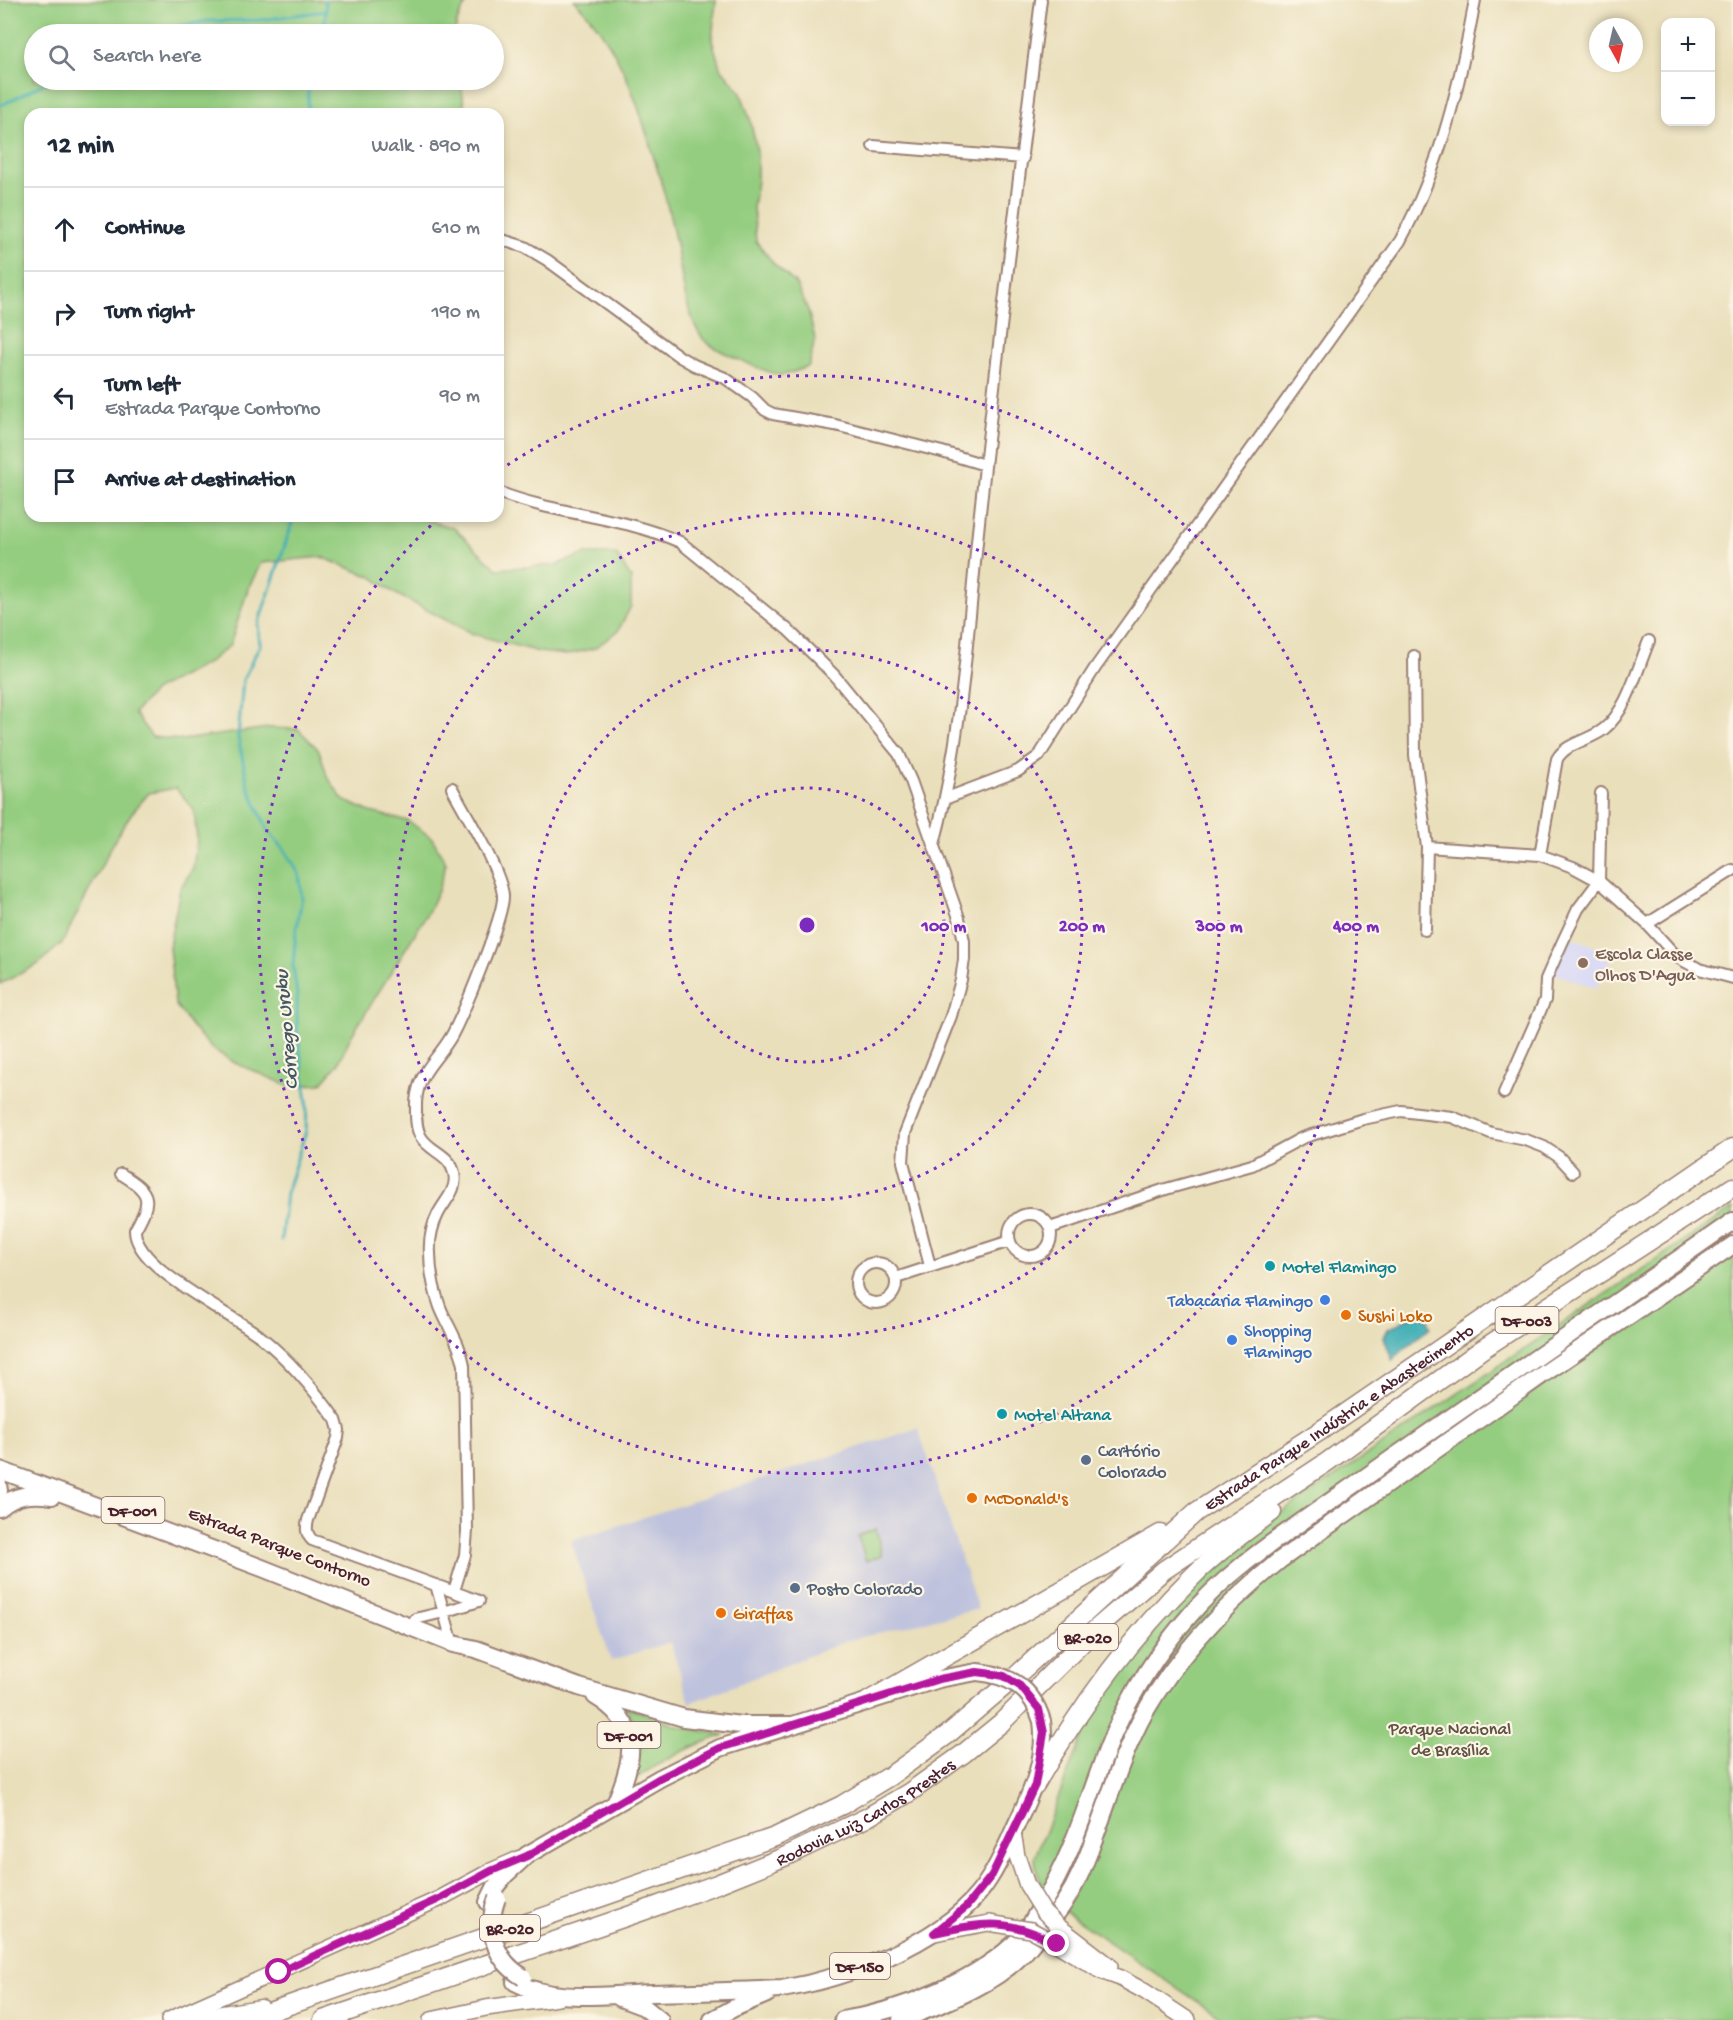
<!DOCTYPE html>
<meta charset="utf-8">
<style>
:root{--surface:#fff;--page:#f2f2f3;--text:#1f2937;--muted:#747a83;--line:#e0e1e3}
body{margin:0;font-family:"Gochi Hand",sans-serif;background:var(--page);color:var(--text)}
.controls{position:absolute;right:18px;top:18px;display:grid;overflow:hidden;border-radius:12px;box-shadow:0 3px 9px #0003}
.controls button{width:54px;height:54px;display:grid;place-items:center;padding:0;border:0;border-bottom:2px solid var(--line);background:var(--surface);color:var(--text);font:30px sans-serif}
.compass{position:absolute;left:1589px;top:18px;width:54px;height:54px;border-radius:50%;background:var(--surface);box-shadow:0 3px 9px #0003;rotate:172deg}
.stop{position:absolute;width:18px;height:18px;margin:-14px;border:4px solid #b5179e;border-radius:50%;background:#fff}
.stop.end{background:#b5179e;border-color:#fff;box-shadow:0 2px 6px #0008}
.list{margin:0;padding:0;list-style:none}
h2{display:flex;justify-content:space-between;align-items:center;height:78px;margin:0;padding:0 24px;font-size:26px}
h2 small{font-size:20px;font-weight:400;color:var(--muted)}
.list li{display:grid;grid-template-columns:39px 1fr auto;gap:18px;align-items:center;box-sizing:border-box;height:84px;padding:0 24px;border-top:2px solid var(--line)}
.list b{display:block;font-size:22px;white-space:nowrap}
.list p{margin:0;font-size:20px;white-space:nowrap;color:var(--muted)}
.list em{font-size:20px;font-style:normal;color:var(--muted)}
.icon{flex:none;width:33px;height:33px;fill:none;stroke:currentColor;stroke-width:2;stroke-linecap:round;stroke-linejoin:round}
.map{position:relative;flex:none;width:1733px;height:2020px;overflow:hidden}
.search{position:absolute;background:var(--surface);box-shadow:0 3px 9px #0003;left:24px;top:24px;width:480px;height:66px;display:flex;align-items:center;gap:15px;box-sizing:border-box;padding:0 21px;border-radius:33px;color:var(--muted);font-size:22px}
.panel{position:absolute;background:var(--surface);box-shadow:0 3px 9px #0003;left:24px;top:108px;width:480px;height:414px;border-radius:18px}
.map>svg:first-child{display:block}
.built{fill:#d7d7f8}
.industrial{fill:#bfc2dd}
.green{fill:#94cd80;stroke:#6f7656;stroke-width:1.5}
.water{fill:#3cadb6;stroke:#436670;stroke-width:1.5}
.lines{fill:none;stroke-linecap:round;stroke-linejoin:round}
.stream{stroke:#3cadb6;stroke-width:3}
.minor-casing{stroke:#9a7f73;stroke-width:14}
.secondary-casing{stroke:#9a7f73;stroke-width:18}
.primary-casing{stroke:#9a7f73;stroke-width:20}
.trunk-casing{stroke:#9a7f73;stroke-width:21}
.minor{stroke:#fff;stroke-width:10}
.secondary{stroke:#fff;stroke-width:15}
.primary{stroke:#fff;stroke-width:16}
.trunk{stroke:#fff;stroke-width:18}
.secondary-bridge-casing{stroke:#9a7f73;stroke-width:18;stroke-linecap:butt}
.primary-bridge-casing{stroke:#9a7f73;stroke-width:20;stroke-linecap:butt}
.secondary-bridge{stroke:#fff;stroke-width:15}
.primary-bridge{stroke:#fff;stroke-width:16}
.route{stroke:#b5179e;stroke-width:8}
.ring{fill:none;stroke:#7b2cbf;stroke-width:3;stroke-dasharray:3 6}
.education-dot{fill:#8d6e63;stroke:#fcf5e5;stroke-width:2}
.culture-dot{fill:#0f9aa8;stroke:#fcf5e5;stroke-width:2}
.shop-dot{fill:#3f7fe0;stroke:#fcf5e5;stroke-width:2}
.food-dot{fill:#e8710a;stroke:#fcf5e5;stroke-width:2}
.service-dot{fill:#5c6f8a;stroke:#fcf5e5;stroke-width:2}
.labels{text-anchor:middle;stroke-width:4.5;stroke-linejoin:round;paint-order:stroke}
.shield{fill:#fcf5e5;stroke:#7f5f63;stroke-width:1.5}
.shield-label{font-size:16px;font-weight:bold;fill:#4a1f2b}
.education-label{font-size:18px;fill:#785e54;stroke:#fcf5e5;text-anchor:start}
.culture-label{font-size:18px;fill:#0d838f;stroke:#fcf5e5;text-anchor:start}
.shop-label{font-size:18px;fill:#366cbe;stroke:#fcf5e5;text-anchor:end}
.food-label{font-size:18px;fill:#c56008;stroke:#fcf5e5;text-anchor:start}
.street-label{font-size:18px;fill:#4a1f2b;stroke:#fcf5e5}
.service-label{font-size:18px;fill:#4e5e75;stroke:#fcf5e5;text-anchor:start}
.park-label{font-size:18px;fill:#605344;stroke:#fcf5e5}
.water-label{font-size:20px;font-style:italic;fill:#445863;stroke:#fcf5e5}
.centre{fill:#7b2cbf;stroke:#fcf5e5;stroke-width:3}
.ring-label{font-size:18px;text-anchor:middle;font-weight:bold;fill:#7b2cbf;stroke:#fcf5e5;stroke-width:4.5;stroke-linejoin:round;paint-order:stroke}
</style>
<div class="map">
<svg width="1733" height="2020" viewBox="0 0 1733 2020">
<rect width="100%" height="100%" fill="#fcf5e5"/>
<filter id="ink" filterUnits="userSpaceOnUse"><feTurbulence type="fractalNoise" baseFrequency=".0167" numOctaves="2"/><feDisplacementMap in="SourceGraphic" scale="12" xChannelSelector="R" yChannelSelector="G"/><feConvolveMatrix kernelMatrix="1 2 1 2 8 2 1 2 1" color-interpolation-filters="sRGB"/></filter>
<filter id="wash" filterUnits="userSpaceOnUse"><feTurbulence type="fractalNoise" baseFrequency=".008" numOctaves="4" result="noise"/><feDisplacementMap in="SourceGraphic" scale="24" xChannelSelector="R" yChannelSelector="G"/><feGaussianBlur stdDeviation="1.35" result="paint"/><feColorMatrix in="noise" values="0 0 0 0 0 0 0 0 0 0 0 0 0 0 0 0 0 1.4 0 .05"/><feComposite in="paint" operator="in"/></filter>
<g filter="url(#wash)">
<rect width="100%" height="100%" fill="#e9dfbb"/>
<path class="built" d="M1568,937L1614,953L1596,988L1552,973Z"/>
<path class="industrial" d="M918,1428L978,1609L849,1640L690,1703L670,1642L611,1661L571,1541Z"/>
<path class="green" d="M6,0H470C462,7 455,24 455,34H34V80H461L465,114H30V516H420L423,519L454,528L497,569L555,565L586,554H616L631,578V606L618,631L595,648L566,655L539,652L473,634L396,594L372,577L321,557L261,563L248,589L230,645L208,663L155,690L134,713L152,737L181,740L269,728L298,729L319,750L327,776L343,800L370,812L408,821L432,838L446,863L438,891L426,916L350,1038L338,1064L321,1084L289,1086L235,1063L211,1048L192,1027L175,1004L169,947L180,889L193,868L197,839L194,810L176,788L149,793L131,814L116,838L62,943L37,965L0,984V2Z
M574,0H716L712,40L720,67L740,91L750,119L757,151V180L753,208L756,241L774,264L795,283L808,310L815,339L809,366C801,369 790,374 782,375C771,375 712,349 704,340C685,318 682,273 676,244C670,213 662,183 652,152C636,96 617,41 574,0Z
M1733,1208V2020H1225L1069,1915C1051,1898 1035,1883 1035,1857L1105,1678L1217,1556Z
M876,1529L882,1555L866,1561L858,1536Z
M623,1705L677,1726L725,1735C691,1745 662,1761 633,1780C640,1757 642,1723 623,1705Z"/>
<path class="water" d="M1426,1309L1430,1327L1392,1360L1384,1337L1388,1329Z"/>
<g class="lines">
<path class="stream" d="M145,34L206,21L259,20L326,11
M323,34L326,11L325,0
M0,106L51,80
M308,114V86L310,80
M281,1240L286,1193L306,1131L307,1102L297,1028V995L293,965L296,931L302,898L299,874L284,849L268,831L248,786L238,737L243,680L260,645L258,625L290,530L293,516"/>
</g>
</g>
<g filter="url(#ink)">
<g class="lines">
<g class="minor-casing">
<path id="minor" d="M873,146L1023,158
M499,239L525,247L547,260L680,357L694,365L725,378L752,397L765,410L773,414L835,425L942,452L985,465
M498,492C557,515 622,516 680,542L787,629L815,656L834,675L899,754L911,781L959,918L964,941V959L961,980L951,1016L905,1133L903,1162L930,1266
M1414,656L1415,755L1427,847L1425,930
M452,788C465,813 500,869 503,895C505,914 463,1014 452,1035C438,1060 418,1071 416,1102C416,1113 415,1127 421,1137C430,1152 450,1154 454,1173C458,1190 445,1200 438,1214C432,1226 429,1240 430,1253C430,1271 434,1290 440,1307C448,1327 460,1343 464,1365L467,1531L465,1555L454,1591
M947,798L1018,771L1039,756L1095,668L1400,241C1441,165 1460,84 1475,0
M934,844C963,736 968,623 980,513C998,342 1020,171 1041,0
M1427,847L1540,855L1573,867L1599,881L1647,924L1677,957L1699,969L1733,978
M1540,855L1557,759C1567,742 1589,741 1604,729C1627,711 1638,667 1649,641
M1647,924L1733,870
M1504,1093L1545,1000L1546,979L1562,943L1578,909L1599,881L1601,793
M121,1174C153,1193 151,1201 135,1230C134,1269 234,1314 262,1338C288,1359 316,1392 336,1420L339,1430L338,1438L308,1520C306,1528 306,1534 312,1540L479,1601
M1009 1235a21 21 0 1 1 42 0a21 21 0 1 1-42 0Z
M1050,1228L1166,1189L1252,1165L1302,1138L1363,1119L1401,1111L1452,1117L1491,1133L1526,1140L1544,1147L1559,1157L1573,1172
M856 1283a20 20 0 1 1 40 0a20 20 0 1 1-40 0Z
M896,1278L1010,1241
M0,1477L2,1491L0,1500
M436,1585L453,1644
M415,1619L444,1612L479,1601"/>
</g>
<g class="secondary-casing">
<path id="secondary" d="M1013,1832L1017,1856L1027,1885
M1058,1926L1110,1966
M935,1933L989,1923
M1057,1944L1101,1971L1120,1978L1144,1991L1188,2020
M169,2020L439,1899L491,1871L521,1858
M431,2020L486,2008L558,1998"/>
</g>
<g class="primary-casing">
<path id="primary" d="M0,1470L262,1568L453,1644L476,1649L579,1687L684,1718L741,1725H794
M0,1508C15,1494 33,1493 52,1496
M595,1696C643,1724 634,1760 615,1804
M488,1902L496,1886L506,1874L527,1855L660,1778L720,1748L939,1679L977,1672
M515,1982C555,2004 608,1994 652,1993C696,1992 739,1991 782,1989C847,1978 936,1945 979,1893C996,1872 1007,1845 1018,1821C1033,1789 1047,1757 1042,1721
M620,1998L644,2007L660,2020
M712,2020L734,2008L767,1994
M843,2020C901,2011 980,1980 1021,1937C1029,1929 1035,1917 1041,1906C1075,1853 1089,1793 1113,1735C1132,1692 1159,1650 1190,1615C1220,1580 1257,1553 1294,1527C1326,1504 1359,1482 1391,1459C1505,1380 1619,1301 1733,1221
M901,2020C944,2003 991,1987 1024,1953C1031,1945 1037,1937 1044,1929C1060,1910 1071,1895 1081,1872C1104,1819 1117,1763 1145,1712C1179,1652 1227,1603 1280,1560L1542,1375L1733,1245"/>
</g>
<g class="trunk-casing">
<g id="trunk">
<path d="M868,1701L1160,1534"/>
<path d="M1035,1785C1078,1710 1131,1637 1193,1576C1217,1552 1245,1532 1272,1512"/>
<path d="M191,2020L261,2009"/>
<path id="s1" d="M246,2020L775,1837L842,1805L890,1776L947,1735L1007,1684L1196,1512L1317,1433L1733,1148"/>
<path id="s2" d="M323,2020L643,1911L717,1884L784,1857L866,1818L910,1792L963,1754L1001,1723L1097,1628L1164,1570L1327,1462L1481,1350L1733,1187"/>
</g>
</g>
<use href="#minor" class="minor"/>
<use href="#secondary" class="secondary"/>
<use href="#primary" class="primary"/>
<use href="#trunk" class="trunk"/>
<g class="secondary-bridge-casing">
<path id="secondary-bridge" d="M1027,1885L1043,1911L1058,1926
M989,1923L1031,1930L1057,1944"/>
</g>
<g class="primary-bridge-casing">
<path id="primary-bridge" d="M977,1672C1010,1675 1032,1688 1042,1721
M497,1898C485,1929 495,1961 523,1977"/>
</g>
<use href="#secondary-bridge" class="secondary-bridge"/>
<use href="#primary-bridge" class="primary-bridge"/>
</g>
</g>
<g class="lines" filter="url(#ink)">
<path class="route" d="M279,1972L439,1899L491,1871L527,1856L660,1778L720,1748L939,1679L977,1672L993,1674L1004,1676L1020,1686L1039,1709L1044,1733L1035,1785L992,1875L966,1907L934,1933C985,1922 1010,1918 1057,1944"/>
</g>
<g class="ring">
<circle cx="807" cy="925" r="137"/>
<circle cx="807" cy="925" r="275"/>
<circle cx="807" cy="925" r="412"/>
<path d="M500 470A549 549 0 1 1 440 517"/>
</g>
<circle class="education-dot" cx="1583" cy="963" r="6"/>
<g class="culture-dot">
<circle cx="1270" cy="1266" r="6"/>
<circle cx="1002" cy="1414" r="6"/>
</g>
<g class="shop-dot">
<circle cx="1325" cy="1300" r="6"/>
<circle cx="1232" cy="1340" r="6"/>
</g>
<g class="food-dot">
<circle cx="1346" cy="1315" r="6"/>
<circle cx="972" cy="1498" r="6"/>
<circle cx="721" cy="1613" r="6"/>
</g>
<g class="service-dot">
<circle cx="1086" cy="1460" r="6"/>
<circle cx="795" cy="1588" r="6"/>
</g>
<g class="labels">
<g class="shield">
<rect x="1495.5" y="1307" width="63" height="26" rx="4.5"/>
<rect x="101.5" y="1497" width="63" height="26" rx="4.5"/>
<rect x="1058" y="1624" width="60" height="26" rx="4.5"/>
<rect x="597.5" y="1722" width="63" height="26" rx="4.5"/>
<rect x="480" y="1915" width="60" height="26" rx="4.5"/>
<rect x="830" y="1953" width="60" height="26" rx="4.5"/>
</g>
<g class="shield-label">
<text x="1527" y="1326">DF-003</text>
<text x="133" y="1516">DF-001</text>
<text x="1088" y="1643">BR-020</text>
<text x="629" y="1741">DF-001</text>
<text x="510" y="1934">BR-020</text>
<text x="860" y="1972">DF-150</text>
</g>
<g class="education-label">
<text x="1595" y="959">Escola Classe<tspan x="1595" dy="21">Olhos D'Agua</tspan></text>
</g>
<g class="culture-label">
<text x="1282" y="1272">Motel Flamingo</text>
<text x="1014" y="1420">Motel Altana</text>
</g>
<g class="shop-label">
<text x="1313" y="1306">Tabacaria Flamingo</text>
<text x="1244" y="1336" text-anchor="start">Shopping<tspan x="1244" dy="21">Flamingo</tspan></text>
</g>
<g class="food-label">
<text x="1358" y="1321">Sushi Loko</text>
<text x="984" y="1504">McDonald's</text>
<text x="733" y="1619">Giraffas</text>
</g>
<g class="street-label">
<text dy="6" stroke="none"><textPath href="#s1" startOffset="1266">Estrada Parque Indústria e Abastecimento</textPath></text>
<text transform="translate(280 1546) rotate(21)" y="6">Estrada Parque Contorno</text>
<text dy="6" stroke="none"><textPath href="#s2" startOffset="582">Rodovia Luiz Carlos Prestes</textPath></text>
</g>
<g class="service-label">
<text x="1098" y="1456">Cartório<tspan x="1098" dy="21">Colorado</tspan></text>
<text x="807" y="1594">Posto Colorado</text>
</g>
<g class="park-label">
<text x="1450" y="1734">Parque Nacional<tspan x="1450" dy="21">de Brasília</tspan></text>
</g>
<g class="water-label">
<text transform="translate(285 1030) rotate(-95)" y="7">Córrego Urubu</text>
</g>
</g>
<circle cx="807" cy="925" r="9" class="centre"/>
<g class="ring-label">
<text x="944" y="931">100 m</text>
<text x="1082" y="931">200 m</text>
<text x="1219" y="931">300 m</text>
<text x="1356" y="931">400 m</text>
</g>
</svg>
<div class="controls">
<button>+</button>
<button>−</button>
</div>
<svg class="compass" viewBox="-18 -18 36 36"><path d="M0-13l5 13h-10z" fill="#e53935"/><path d="M0 13l5-13h-10z" fill="#747a83"/></svg>
<div class="stop" style="left:279px;top:1972px"></div>
<div class="stop end" style="left:1057px;top:1944px"></div>
<div class="search"><svg class="icon" aria-label="search" viewBox="0 0 24 24"><circle cx="10" cy="10" r="6"/><path d="M15 15l6 6"/></svg>Search here</div>
<section class="panel">
<h2>12 min<small>Walk · 890 m</small></h2>
<ul class="list">
<li><svg class="icon" aria-label="ahead" viewBox="0 0 24 24"><path d="M12 20V5M6 11l6-6 6 6"/></svg><div><b>Continue</b></div><em>610 m</em></li>
<li><svg class="icon" aria-label="right" viewBox="0 0 24 24"><path d="M7 20v-9h11M14 6l5 5-5 5"/></svg><div><b>Turn right</b></div><em>190 m</em></li>
<li><svg class="icon" aria-label="left" viewBox="0 0 24 24"><path d="M17 20v-9H6M10 6l-5 5 5 5"/></svg><div><b>Turn left</b><p>Estrada Parque Contorno</p></div><em>90 m</em></li>
<li><svg class="icon" aria-label="arrive" viewBox="0 0 24 24"><path d="M6 21V4h12l-3 4 3 4H6"/></svg><div><b>Arrive at destination</b></div></li>
</ul>
</section>
</div>
